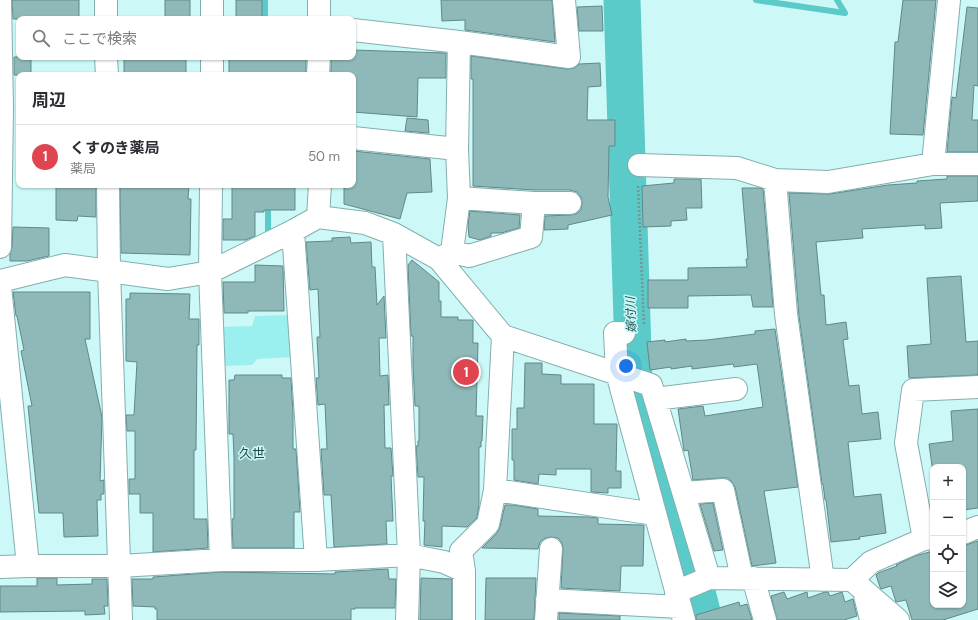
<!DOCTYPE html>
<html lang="ja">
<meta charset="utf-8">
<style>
:root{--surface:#fff;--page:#f7f7f7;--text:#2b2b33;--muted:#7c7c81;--line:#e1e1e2;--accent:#a60d3a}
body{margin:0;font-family:"DM Sans","Noto Sans JP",sans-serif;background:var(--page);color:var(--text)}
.controls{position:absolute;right:12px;bottom:12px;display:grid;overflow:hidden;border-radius:8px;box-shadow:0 1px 3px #0004}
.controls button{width:36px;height:36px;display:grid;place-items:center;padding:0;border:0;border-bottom:1px solid var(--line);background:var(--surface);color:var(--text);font:20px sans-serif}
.you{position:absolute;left:626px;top:366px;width:14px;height:14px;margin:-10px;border:3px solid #fff;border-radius:50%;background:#1a73e8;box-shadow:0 0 0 6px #1a73e833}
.badge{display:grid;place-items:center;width:26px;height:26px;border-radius:50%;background:var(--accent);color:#fff;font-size:13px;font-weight:700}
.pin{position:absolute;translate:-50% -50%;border:2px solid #fff;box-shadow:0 1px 4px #0006}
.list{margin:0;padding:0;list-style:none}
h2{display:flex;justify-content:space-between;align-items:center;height:52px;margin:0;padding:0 16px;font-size:17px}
h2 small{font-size:13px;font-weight:400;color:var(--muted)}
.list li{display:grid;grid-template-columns:26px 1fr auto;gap:12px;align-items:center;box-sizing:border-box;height:64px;padding:0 16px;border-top:1px solid var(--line)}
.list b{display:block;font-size:15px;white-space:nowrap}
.list p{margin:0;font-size:13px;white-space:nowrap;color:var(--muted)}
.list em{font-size:13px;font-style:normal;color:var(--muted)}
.icon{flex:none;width:22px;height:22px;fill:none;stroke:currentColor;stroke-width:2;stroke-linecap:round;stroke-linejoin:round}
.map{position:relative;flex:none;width:978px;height:620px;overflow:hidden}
.search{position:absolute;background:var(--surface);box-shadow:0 1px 3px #0004;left:16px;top:16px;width:340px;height:44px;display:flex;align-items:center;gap:10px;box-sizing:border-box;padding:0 14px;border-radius:8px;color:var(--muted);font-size:15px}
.panel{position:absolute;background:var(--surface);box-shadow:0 1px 3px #0004;left:16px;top:72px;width:340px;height:116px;border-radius:8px}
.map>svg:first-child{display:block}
.green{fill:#9befee}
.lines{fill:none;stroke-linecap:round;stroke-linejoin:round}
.stream{stroke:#5bcbca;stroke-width:6}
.river{stroke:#5bcbca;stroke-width:37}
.building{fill:#8eb9b8;stroke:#608988}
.minor-casing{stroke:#83aead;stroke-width:24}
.path{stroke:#779594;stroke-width:2.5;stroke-dasharray:2 2;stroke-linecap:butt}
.minor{stroke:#fff;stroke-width:22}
.labels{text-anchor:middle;stroke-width:3;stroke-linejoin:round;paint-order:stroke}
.water-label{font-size:12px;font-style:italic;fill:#255655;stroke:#ccf9f8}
.quarter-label{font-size:13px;fill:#224b4a;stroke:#ccf9f8}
</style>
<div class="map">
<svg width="978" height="620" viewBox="0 0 978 620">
<rect width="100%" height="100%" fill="#ccf9f8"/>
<path class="green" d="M289,315L293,357L257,359L252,365L219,366L218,327L252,326L255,316Z"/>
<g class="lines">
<path class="stream" d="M265,0V19
M756,0L845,13L837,0
M268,202V231"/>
<path class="river" d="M622,0L634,384L697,592L704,620"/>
</g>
<path class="building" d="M12,0H79V19H13Z
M165,0H190V19H165Z
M236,0H262V19H236Z
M441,0H552L555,42L465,30V20L442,21Z
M903,0H936L923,135L890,134L895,42H898Z
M602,6L603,31H579L577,7Z
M967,7L978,8V86L974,85L972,120H978V152H947L952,97L956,98Z
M353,50L446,53V78H418L417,117L353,112V75H331V57H353Z
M471,56L567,69L574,68L579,64L600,63L601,86L588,87L587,120H615V146H609L608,197L612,215L568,225V229L544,230L545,216L570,215L576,214L581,210L582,203L581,197L577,192L570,190H534L473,186V79H471Z
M14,57H31V75H14Z
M124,57H186V75H124Z
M229,57H306V75H229Z
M407,118L428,120L429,133L405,131Z
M353,151L430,159L432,192L407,193L400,219L344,204V185H353Z
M947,176H978V201L940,203L942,228L925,229V225L862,229L863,238L816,242L821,295H824L826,325L846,322L848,339L843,340L849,386L859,385L862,414L878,412L881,439L848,442L854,497L881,494L886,533L859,537L860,539L831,542L826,500H825L823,484H822L799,316L789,193L830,194L888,185L917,183V181L947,179Z
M674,179H701L702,208H686L687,220L671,221V226L643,227L642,186L674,183Z
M56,185H96V217L78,216L77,221L56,220Z
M120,185H189L188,199H191L190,255L121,253Z
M232,185H295V210H264V212H255V236L246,240H223V219H232Z
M742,188H759L763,189L773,307H753L751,295L688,296V308H648V280H688V268L747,267L746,259H748Z
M470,211L520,215L519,228L501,233H491V236L480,240L469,237L468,225Z
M13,227L49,228V256L27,261H10V254L12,247Z
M350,237L351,243L371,242L372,267H375L377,305L384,296L386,338H379L380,376L388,375L389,405H384L385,448H391L393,476H391L393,521H386L387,544L334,547L331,495H324L321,449H327L325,404L318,405L316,378H319L317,337H320L318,289L310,290L306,242L332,241V238Z
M412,260L439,282V301H441V317H458V320H473V343H478L476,416H483L482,441H481V447H479V504L477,518L467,527L442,526V547L424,545L425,521H423L424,477H418L416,446H418V441H419V406H415L413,365V336H411L408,265Z
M255,265L283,266L284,311H248V313H224L223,282H255Z
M961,276L966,342L978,341V375L909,378L907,346L931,344L927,278Z
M13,292H90V339H85L102,417L100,481L104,480V494H101V500H97L98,536L64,537L63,513H39L28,406H32L21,351L24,350L17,316H16Z
M130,293L190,294L189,319H199V345H197L196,450H194V519H207L208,548L153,552V513H140V494H129V479H135V431H127L126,415H134L137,362L126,361V299H130Z
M775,329L798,487L764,491L776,563L752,566L735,487L732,482L728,478H722L693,480L688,450L684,451L678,409L703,406L705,416L763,407L757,364L734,367L733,364L692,369V366L671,369V367L650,370L647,342L665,340V342L686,339V341L707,340L755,334V331Z
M525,363H542V374L561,375V384H594V424H617L616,471H621V488H608V493L591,492V469H556V475L539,474L538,484L514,480V460H512V429H517V408H524Z
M235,375H282V378H291L293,413V449H296L300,512H294V548H233L232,519H234V457L233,434H229V380H234Z
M978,409V508L963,510V467H933V473L929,444L953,441L951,411Z
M713,503L723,550L714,551L700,504Z
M505,505H513L538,509V516L589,517L598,518V524L644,525L643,566H621L620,591L561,588L563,549L562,543L558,538L551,537L545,538L540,542L538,549L482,548L497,533L500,527Z
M978,541V609L943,620H912L906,600L896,602L891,586L881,589L880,587L876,575L878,573L897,566L896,565L915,556L933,551V605H963V546Z
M388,569L389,579H396L395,608H355V609H351V620H157V609H155V607L133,606L132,579H153V577L221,572L335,574V572Z
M37,578H57V585L92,584V579H107L108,606H104L105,614L85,615V611L0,612V586H37Z
M421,578L452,579V620H420Z
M486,578H536L534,620H485Z
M784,592L787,599L807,592L808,598L825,592H828L830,596L842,592L845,602L853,599L857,616L844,620H777L771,596Z
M739,602L740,606L747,604L752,620H696V615Z
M559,613L620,616V620H559Z"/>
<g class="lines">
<g class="minor-casing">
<path id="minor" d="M106,0V19
M212,0V19
M319,19V0
M353,30L459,42L569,57L564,0
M106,57L107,75
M212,57V75
M318,75L319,57
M353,138L457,149
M933,164L949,0
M639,165L737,168L775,180L828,182L933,164H978
M775,180L786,314L823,580
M108,185L109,270L121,620
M211,185L210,272L221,560
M459,198L534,203H570
M318,217L320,185
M293,231L316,560
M394,234L409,555L407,620
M0,247L2,108L0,0
M452,252L469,256L531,237L534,203
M439,259L452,252L459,198L457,149L459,42
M0,281L65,265L168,279L210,272L293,231L318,217L365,223L394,234L439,259L503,336L651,385L709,578
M0,286L28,566
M624,333H615L617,373L684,620
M655,399L736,389
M495,490L655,514
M684,493L723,490L742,578
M963,533L978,527
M924,539L906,443L913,390L978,387
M0,567L28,566H120L221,560H316L409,555L444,562L464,571L461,551L488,524L495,490L503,336
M464,571V620
M753,578L765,620
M852,580L871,562L924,539L933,538
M864,591L871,620
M676,592L709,578L852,580L898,620
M547,600L680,607
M546,620L551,549"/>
</g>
<path class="path" d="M638,186L644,325"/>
<use href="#minor" class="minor"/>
</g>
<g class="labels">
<g class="water-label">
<text transform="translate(631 315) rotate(-92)" y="4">嫁付川</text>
</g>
<g class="quarter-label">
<text x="252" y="458">久世</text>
</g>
</g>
</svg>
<div class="controls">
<button>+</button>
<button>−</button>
<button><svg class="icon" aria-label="locate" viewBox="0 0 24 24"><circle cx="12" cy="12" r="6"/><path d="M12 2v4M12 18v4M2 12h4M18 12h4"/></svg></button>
<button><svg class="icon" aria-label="layers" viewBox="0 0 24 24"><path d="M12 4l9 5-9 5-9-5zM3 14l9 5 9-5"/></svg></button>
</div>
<div class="you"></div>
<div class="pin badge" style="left:466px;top:372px;background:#e0444e">1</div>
<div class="search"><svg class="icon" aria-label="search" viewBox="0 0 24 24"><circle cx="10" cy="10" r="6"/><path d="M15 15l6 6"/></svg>ここで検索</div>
<section class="panel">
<h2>周辺<small></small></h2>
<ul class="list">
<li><span class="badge" style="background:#e0444e">1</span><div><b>くすのき薬局</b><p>薬局</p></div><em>50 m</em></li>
</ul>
</section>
</div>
